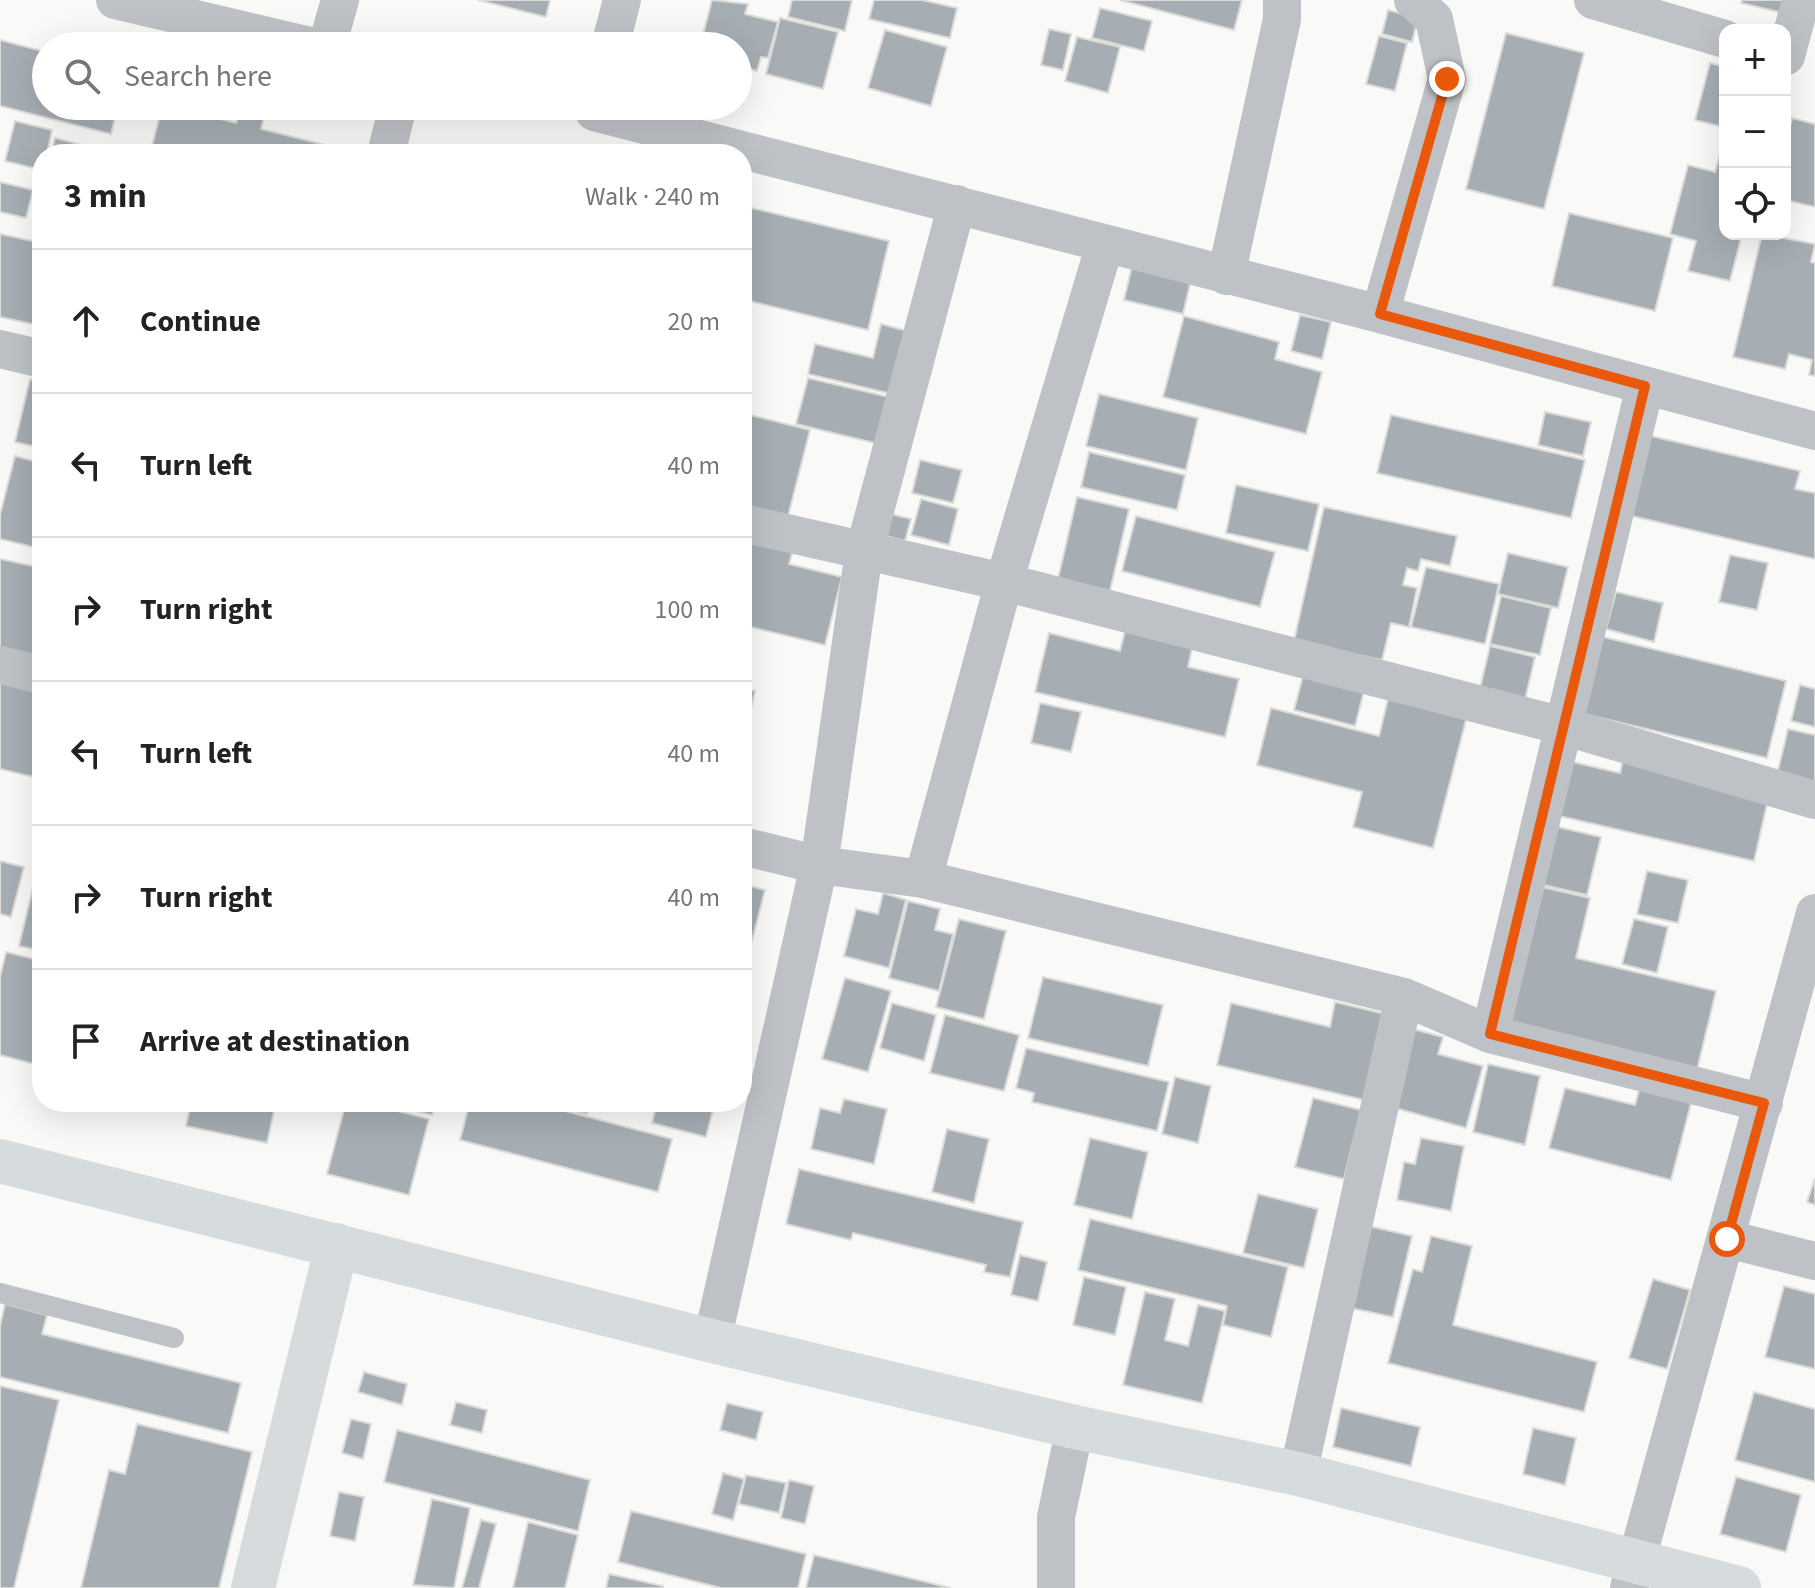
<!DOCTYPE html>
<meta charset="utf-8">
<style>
:root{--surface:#fff;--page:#f6f6f6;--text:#222;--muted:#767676;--line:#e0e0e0}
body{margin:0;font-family:"Source Sans 3",sans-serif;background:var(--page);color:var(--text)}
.controls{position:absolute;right:24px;top:24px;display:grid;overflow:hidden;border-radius:16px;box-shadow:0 8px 32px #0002}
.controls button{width:72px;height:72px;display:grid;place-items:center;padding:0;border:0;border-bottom:2px solid var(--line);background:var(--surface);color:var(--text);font:40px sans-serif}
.stop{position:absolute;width:24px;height:24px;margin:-18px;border:6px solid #ea580c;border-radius:50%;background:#fff}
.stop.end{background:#ea580c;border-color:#fff;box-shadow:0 2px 8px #0008}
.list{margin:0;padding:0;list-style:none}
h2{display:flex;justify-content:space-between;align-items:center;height:104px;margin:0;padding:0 32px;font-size:34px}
h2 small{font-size:26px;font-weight:400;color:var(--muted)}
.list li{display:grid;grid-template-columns:52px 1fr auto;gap:24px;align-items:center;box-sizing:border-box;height:144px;padding:0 32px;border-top:2px solid var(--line)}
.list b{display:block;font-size:30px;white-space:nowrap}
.list em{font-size:26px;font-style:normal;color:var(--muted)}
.icon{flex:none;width:44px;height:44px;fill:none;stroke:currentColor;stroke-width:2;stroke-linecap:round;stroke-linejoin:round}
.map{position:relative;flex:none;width:1815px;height:1588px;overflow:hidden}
.search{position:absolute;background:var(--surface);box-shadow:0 8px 32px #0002;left:32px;top:32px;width:720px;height:88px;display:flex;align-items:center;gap:20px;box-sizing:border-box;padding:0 28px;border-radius:44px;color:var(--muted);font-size:30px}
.panel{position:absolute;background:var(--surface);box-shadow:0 8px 32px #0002;left:32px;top:144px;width:720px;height:968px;border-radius:32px}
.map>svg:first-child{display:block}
.building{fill:#a6aeb3;stroke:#dbdbd9;stroke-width:2}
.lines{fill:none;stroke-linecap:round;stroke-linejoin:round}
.lane{stroke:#bec2c6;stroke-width:20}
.street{stroke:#bec2c6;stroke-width:38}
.secondary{stroke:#d6dbdd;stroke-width:44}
.route{stroke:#ea580c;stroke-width:10}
</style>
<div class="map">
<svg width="1815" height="1588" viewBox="0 0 1815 1588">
<rect width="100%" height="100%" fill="#f9f9f7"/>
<path class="building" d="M478,0H550L546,17Z
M712,0L748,4L745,14L778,22L768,58L761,57L757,71L738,66V46H700Z
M792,0H852L845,31L788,17Z
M874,0H922L957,8L950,38L869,19Z
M1120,0H1242L1234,30Z
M1742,0H1794L1791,15L1741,3Z
M1100,8L1152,21L1144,51L1092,38Z
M1388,10L1418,18L1412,42L1382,34Z
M780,18L838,32L823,89L766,74Z
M1049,29L1071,34L1063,70L1041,65Z
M885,30L947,47L931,106L868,88Z
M1506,33L1584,53L1544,209L1466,189Z
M1379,36L1407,43L1395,91L1366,84Z
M1077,37L1120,47L1108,93L1065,81Z
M171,38L196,44V46H169Z
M0,40L46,52V106H118L111,134L0,106Z
M1710,63L1725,67L1723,127L1695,120Z
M156,106H191L190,111L236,123L240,106H267L261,129L333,147L332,154H150L162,107Z
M1792,118L1815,124V207L1785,200V146Z
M15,121L52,130L47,154H42V170L5,161Z
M1725,135V234H1742L1730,281L1688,271L1696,241L1670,234L1688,165L1715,172Z
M55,138L117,154H51Z
M0,182L33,190L26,218L0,212Z
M39,192L42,193V222L33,220Z
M743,206L889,241L868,330L742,299Z
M1569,213L1673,238L1655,311L1552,286Z
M0,234L42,243V326L0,317Z
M1762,234L1815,244L1811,262L1815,263V376L1809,375L1812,360L1789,354L1785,369L1733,357Z
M1132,266L1191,280L1183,314L1124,300Z
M1300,315L1331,322L1322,359L1291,351Z
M1184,316L1279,342L1275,359L1322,372L1306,434L1163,397Z
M881,324L911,332L896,395L808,374L815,344L873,358Z
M808,378L889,397L887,446L796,424Z
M30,379L42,382V448L15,442Z
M1099,394L1198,418L1186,470L1086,446Z
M1545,412L1591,422L1583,456L1538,445Z
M742,413L810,430L786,524L742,512Z
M1391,415L1585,460L1571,518L1377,473Z
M1651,436L1800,471L1795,489L1815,493V559L1632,516Z
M1089,452L1185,475L1177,510L1081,487Z
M15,456L42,463V549L0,539V515Z
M920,460L962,470L953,503L912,493Z
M1236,485L1319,504L1308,551L1226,533Z
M1077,497L1129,509L1110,591L1058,579Z
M921,499L958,509L949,545L911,535Z
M1324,507L1457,536L1450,566L1421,559L1418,571L1407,568L1403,585L1417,588L1409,627L1391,623L1382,660L1294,641Z
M887,513L911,519L905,541L882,535Z
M1136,516L1275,552L1260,607L1122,571Z
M742,534L794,547L789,564L842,577L825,645L742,625Z
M1508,553L1568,567L1558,608L1498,594Z
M1730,555L1768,563L1757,610L1719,602Z
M0,559L42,568V666L0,656Z
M1426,567L1499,584L1485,644L1411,627Z
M1616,592L1663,603L1654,642L1606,629Z
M1501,596L1551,608L1540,655L1490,644Z
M1126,627L1193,643L1188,667L1239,679L1225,737L1035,692L1049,633L1120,651Z
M1599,636L1786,681L1767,758L1580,713Z
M1490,646L1535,657L1523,708L1478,697Z
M0,671L42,681V779L0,769Z
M1303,676L1364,691L1355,726L1294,710Z
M1800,685L1815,689V727L1791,721Z
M742,688L755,691L745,734H742Z
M1389,695L1467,716L1433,848L1353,827L1362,792L1257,765L1271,708L1379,736Z
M1040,703L1081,712L1071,752L1031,743Z
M1788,729L1815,735V788L1776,779Z
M1624,756L1770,791L1754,861L1555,815L1568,761L1620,773Z
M1549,825L1601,837L1587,895L1535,883Z
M0,861L24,867L11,917L0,914Z
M1647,871L1688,880L1678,923L1637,914Z
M34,883L42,885V951L19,946Z
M742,884L765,890L750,948L742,946Z
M1534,885L1590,898L1576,958L1716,991L1697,1070L1501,1024Z
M883,893L906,900L889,968L844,956L856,909L878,914Z
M908,901L940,909L935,930L953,934L939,991L889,978Z
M959,919L1006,931L984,1019L936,1007Z
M1634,919L1668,927L1657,973L1622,964Z
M6,952L42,961V1066L0,1055V977Z
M1043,977L1163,1005L1148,1066L1028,1038Z
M845,978L891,991L868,1072L822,1059Z
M1335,1002L1385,1014L1364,1100L1217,1065L1231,1003L1330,1027Z
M892,1003L936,1015L924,1061L880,1048Z
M945,1015L1019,1035L1004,1091L930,1073Z
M1409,1028L1443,1037L1438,1054L1483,1066L1466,1128L1388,1106Z
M1026,1048L1169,1082L1157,1131L1032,1102L1034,1093L1016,1088Z
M1488,1064L1540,1076L1525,1145L1473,1132Z
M1643,1075L1695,1088L1671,1180L1549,1148L1565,1088L1635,1105Z
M1175,1077L1211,1086L1198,1143L1162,1134Z
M1313,1098L1361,1110L1344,1179L1295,1167Z
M844,1099L887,1109L874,1164L811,1149L820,1108L840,1113Z
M191,1102H276L267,1143L186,1126Z
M346,1102H363L429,1119L409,1195L327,1174Z
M378,1102H436L432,1115Z
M470,1102H531L672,1139L658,1192L460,1140Z
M539,1102H590L587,1114Z
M657,1102H715L706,1137L652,1123Z
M947,1129L989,1139L974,1203L932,1192Z
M1090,1138L1148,1152L1132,1219L1074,1205Z
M1421,1138L1464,1146L1451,1211L1397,1200L1404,1162L1415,1164Z
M799,1169L1023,1222L1010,1277L984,1272L986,1265L853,1233L851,1240L786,1224Z
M1815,1178V1205L1807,1202Z
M1258,1194L1318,1209L1304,1268L1243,1253Z
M1090,1219L1288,1267L1271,1337L1223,1325L1227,1306L1078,1270Z
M1360,1224L1412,1236L1393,1317L1341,1306Z
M1431,1236L1472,1246L1453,1325L1597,1362L1584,1412L1388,1363L1413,1269L1422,1272Z
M1020,1255L1047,1262L1038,1301L1011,1295Z
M1084,1277L1126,1287L1115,1335L1073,1325Z
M1653,1279L1690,1290L1667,1369L1629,1358Z
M1784,1286L1815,1294V1369L1765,1357Z
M1145,1292L1175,1299L1165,1340L1188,1346L1198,1305L1225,1311L1202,1403L1123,1385Z
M5,1304L47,1315L42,1334L241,1383L228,1433L0,1377V1326Z
M364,1372L407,1384L402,1405L358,1392Z
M0,1386L59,1400L14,1588H0Z
M1754,1392L1815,1409V1482L1735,1460Z
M456,1402L487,1410L482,1433L450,1425Z
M727,1403L763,1412L756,1440L720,1430Z
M1341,1408L1420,1427L1411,1466L1333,1447Z
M351,1419L371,1424L363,1459L342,1453Z
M137,1424L252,1452L219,1588H81L109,1470L125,1474Z
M1533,1428L1576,1438L1565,1485L1523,1474Z
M397,1430L590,1480L578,1531L384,1482Z
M723,1473L744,1479L733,1520L712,1514Z
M746,1475L786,1483L779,1513L739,1504Z
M1736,1477L1801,1495L1786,1552L1720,1534Z
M789,1480L814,1486L805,1524L781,1518Z
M339,1492L364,1497L355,1541L330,1536Z
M432,1499L470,1508L454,1588L413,1585Z
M631,1511L806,1554L798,1588H721L618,1562Z
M481,1520L496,1524L479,1588H462Z
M528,1522L578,1535L565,1588H513Z
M814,1555L951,1588H806Z
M609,1574L663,1586V1588H606Z"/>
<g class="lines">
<path class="lane" d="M0,1293L174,1338"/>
<path class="street" d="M115,0L310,46
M1593,0L1725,39
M327,46L340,0
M610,46L622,0
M1786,56L1801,0
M595,106L594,112L1380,314L1815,431
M386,154L398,106
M1226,276L1282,19V0
M1380,314L1447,79L1434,19L1413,0
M0,349L42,359
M742,523L1004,582L1563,726L1815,800
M0,665L42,675
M742,846L819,865L923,879L1404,997L1490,1034L1764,1103
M923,879L1004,582L1105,244
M1490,1034L1645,386
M1727,1239L1815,1261
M712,1341L819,865L864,552L957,204
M1298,1474L1404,997
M1056,1588V1517L1075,1427
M1629,1588L1815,913"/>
<path class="secondary" d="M0,1161L712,1341L1075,1427L1298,1474L1739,1588
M253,1588L337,1245"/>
</g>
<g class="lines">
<path class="route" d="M1447,79L1380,314L1645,386L1490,1034L1764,1103L1727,1239"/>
</g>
</svg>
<div class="controls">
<button>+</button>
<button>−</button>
<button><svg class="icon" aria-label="locate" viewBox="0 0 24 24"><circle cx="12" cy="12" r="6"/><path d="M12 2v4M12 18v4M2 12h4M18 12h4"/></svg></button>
</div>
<div class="stop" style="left:1727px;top:1239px"></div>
<div class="stop end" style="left:1447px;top:79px"></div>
<div class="search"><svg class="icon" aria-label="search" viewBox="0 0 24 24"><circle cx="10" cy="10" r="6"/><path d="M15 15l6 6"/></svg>Search here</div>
<section class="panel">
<h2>3 min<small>Walk · 240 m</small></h2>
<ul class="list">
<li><svg class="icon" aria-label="ahead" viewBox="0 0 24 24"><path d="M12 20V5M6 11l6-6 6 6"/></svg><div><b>Continue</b></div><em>20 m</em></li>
<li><svg class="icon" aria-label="left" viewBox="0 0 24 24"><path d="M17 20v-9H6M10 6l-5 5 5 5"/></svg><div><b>Turn left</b></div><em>40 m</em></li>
<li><svg class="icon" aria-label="right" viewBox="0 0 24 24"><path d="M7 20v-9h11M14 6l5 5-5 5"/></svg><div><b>Turn right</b></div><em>100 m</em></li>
<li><svg class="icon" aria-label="left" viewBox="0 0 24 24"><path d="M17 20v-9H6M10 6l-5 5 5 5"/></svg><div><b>Turn left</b></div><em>40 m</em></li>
<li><svg class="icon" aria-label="right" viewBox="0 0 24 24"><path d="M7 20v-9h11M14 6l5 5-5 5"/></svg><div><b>Turn right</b></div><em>40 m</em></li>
<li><svg class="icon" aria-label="arrive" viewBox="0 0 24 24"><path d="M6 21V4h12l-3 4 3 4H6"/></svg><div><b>Arrive at destination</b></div></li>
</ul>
</section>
</div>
